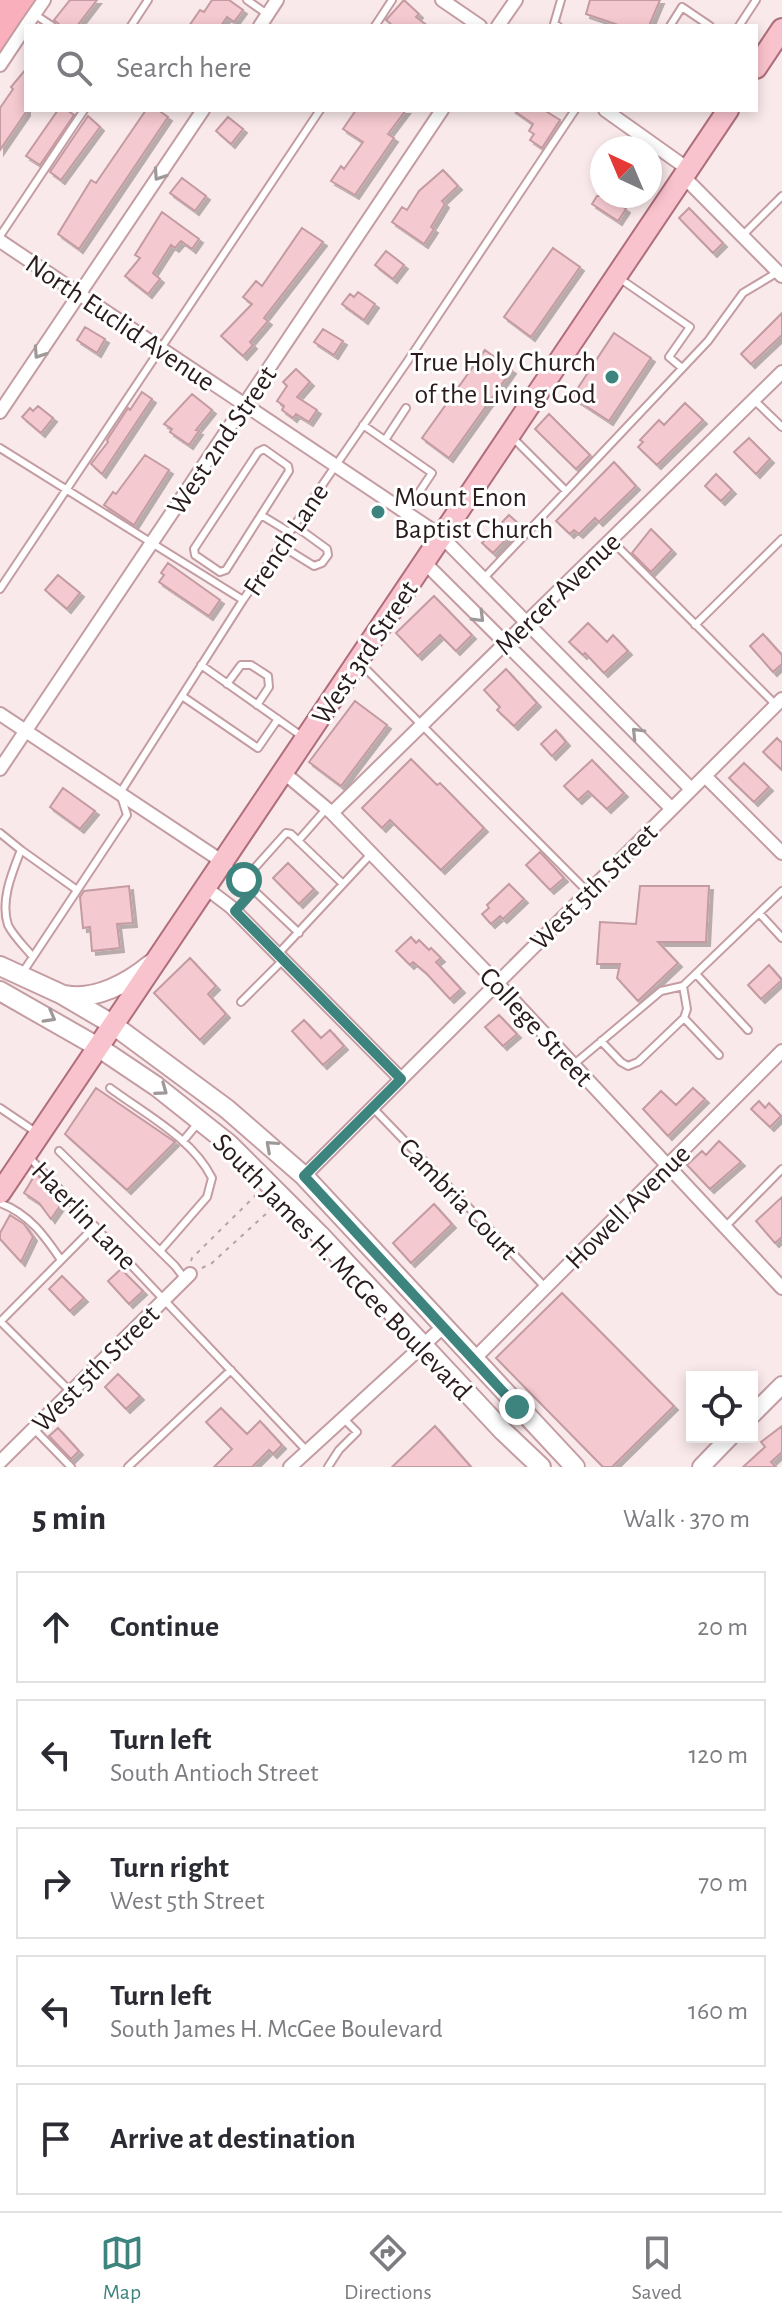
<!DOCTYPE html>
<meta charset="utf-8">
<style>
:root{--surface:#fff;--page:#f7f7f7;--text:#2b2b33;--muted:#7c7c81;--line:#e1e1e2;--accent:#3d847e}
body{margin:0;font-family:"Alegreya Sans",sans-serif;background:var(--page);color:var(--text)}
.controls{position:absolute;right:24px;bottom:24px;display:grid;overflow:hidden;border-radius:0px;box-shadow:0 4px 12px #0003}
.controls button{width:72px;height:72px;display:grid;place-items:center;padding:0;border:0;border-bottom:2px solid var(--line);background:var(--surface);color:var(--text);font:40px sans-serif}
.compass{position:absolute;left:590px;top:136px;width:72px;height:72px;border-radius:50%;background:var(--surface);box-shadow:0 4px 12px #0003;rotate:316deg}
.stop{position:absolute;width:24px;height:24px;margin:-18px;border:6px solid #3d847e;border-radius:50%;background:#fff}
.stop.end{background:#3d847e;border-color:#fff;box-shadow:0 2px 8px #0008}
.list{margin:0;padding:0;list-style:none}
h2{display:flex;justify-content:space-between;align-items:center;height:104px;margin:0;padding:0 32px;font-size:34px}
h2 small{font-size:26px;font-weight:400;color:var(--muted)}
.list li{display:grid;grid-template-columns:52px 1fr auto;gap:24px;align-items:center;box-sizing:border-box;height:112px;margin:0 16px 16px;padding:0 16px;border:2px solid var(--line);border-radius:0px}
.list b{display:block;font-size:30px;white-space:nowrap}
.list p{margin:0;font-size:26px;white-space:nowrap;color:var(--muted)}
.list em{font-size:26px;font-style:normal;color:var(--muted)}
.icon{flex:none;width:44px;height:44px;fill:none;stroke:currentColor;stroke-width:2;stroke-linecap:round;stroke-linejoin:round}
.map{position:relative;flex:none;width:782px;height:1467px;overflow:hidden}
.search{position:absolute;background:var(--surface);box-shadow:0 4px 12px #0003;left:24px;right:24px;top:24px;height:88px;display:flex;align-items:center;gap:20px;box-sizing:border-box;padding:0 28px;border-radius:0px;color:var(--muted);font-size:30px}
.sheet{height:744px;background:var(--surface)}
nav{display:flex;justify-content:space-around;align-items:center;box-sizing:border-box;height:112px;border-top:2px solid var(--line);background:var(--surface);font-size:22px;color:var(--muted)}
nav a{display:grid;justify-items:center;gap:4px}
nav .on{color:var(--accent)}
.map>svg:first-child{display:block}
.green{fill:#f9b0bc}
.building{fill:#f4c9cf;stroke:#c39ba1;stroke-width:2;filter:url(#shadow)}
.lines{fill:none;stroke-linecap:round;stroke-linejoin:round}
.service-casing{stroke:#c49da3;stroke-width:10}
.minor-casing{stroke:#c49da3;stroke-width:16}
.tertiary-casing{stroke:#c49da3;stroke-width:20}
.secondary-casing{stroke:#c49da3;stroke-width:22}
.primary-casing{stroke:#ae6e7a;stroke-width:24}
.path{stroke:#b4a3a5;stroke-width:2;stroke-dasharray:4 6;stroke-linecap:butt}
.service{stroke:#fff;stroke-width:6}
.minor{stroke:#fff;stroke-width:12}
.tertiary{stroke:#fff;stroke-width:16}
.secondary{stroke:#fff;stroke-width:18}
.primary{stroke:#f9c3cd;stroke-width:20}
.oneway{stroke:#9f9899}
.route{stroke:#3d847e;stroke-width:10}
.poi-dot{fill:#3d847e;stroke:#fff;stroke-width:3}
.labels{text-anchor:middle;stroke-width:6;stroke-linejoin:round;paint-order:stroke}
.street-label{font-size:28px;fill:#2a1b1d;stroke:#fff}
.poi-label{font-size:28px;fill:#2a1b1d;stroke:#fff;text-anchor:end}
</style>
<div class="map">
<svg width="782" height="1467" viewBox="0 0 782 1467">
<defs>
<filter id="shadow"><feDropShadow dx="4" dy="4" stdDeviation="0" flood-color="#0004"/></filter>
</defs>
<rect width="100%" height="100%" fill="#fae9eb"/>
<path class="green" d="M0,0H44L0,65Z"/>
<path class="building" d="M70,0H97L77,26H61L54,20Z
M212,0H229L243,10L234,22L227,17L221,26H189L200,10L204,12Z
M404,0L419,14L416,17L428,26H393L386,20Z
M590,0H660L649,26H621L586,14Z
M26,69V112L0,150V108L13,89L11,87Z
M58,110H67L74,115L40,165L26,156Z
M146,110H158L168,117L79,249L58,234L91,180L96,183Z
M356,110H406L388,134L394,138L355,195L331,181L341,166L344,169L363,142L343,129Z
M513,110H544L560,120L542,148L530,140L534,134L529,131L533,124Z
M88,116L100,127L61,180L50,172Z
M228,117L243,129L231,144L216,131Z
M443,170L458,186L442,201L445,204L431,227L434,229L424,244L392,222L402,207L407,210L419,191Z
M182,178L206,196L195,211L170,193Z
M597,196H620L616,202L626,209L618,221L592,204Z
M689,208L723,243L713,253L679,218Z
M162,212L199,239L192,249L181,241L175,248L171,245L153,273L160,279L148,294L125,276L140,258L135,255Z
M302,228L323,242L264,318L268,321L250,342L253,345L243,356L221,336L252,304L243,297L256,281L262,286Z
M553,248L580,267L531,337L504,317Z
M386,251L404,265L393,279L375,265Z
M358,292L375,304L364,320L342,304L350,294L354,297Z
M782,313V335L751,364L741,354Z
M85,327L105,339L97,353L77,340Z
M323,329L343,341L334,355L314,342Z
M614,333L651,358L609,421L572,397Z
M485,350L512,370L449,458L422,438Z
M296,369L310,382L297,397L317,410L309,422L296,414L293,418L282,410L284,406L277,401L287,386L283,382Z
M142,392L152,399L102,474L91,464L108,442L107,440L128,408L130,410Z
M192,394L212,410L196,430L199,431L189,445L170,432L172,429L164,424Z
M685,403L703,420L657,465L638,447L643,442L640,440L659,420L664,425Z
M38,406L53,418L41,433L22,417L30,408L33,411Z
M549,414L590,455L576,469L535,429Z
M749,438L770,459L756,474L734,452Z
M145,455L169,470L134,525L104,505L113,492L116,494Z
M614,462L636,486L599,522L595,518L579,534L574,530L570,534L556,521Z
M716,474L732,490L721,501L705,486Z
M509,515L520,525L493,553L482,543Z
M651,529L672,550L651,572L632,553Z
M168,563L220,600L209,616L159,582L164,575L161,573Z
M58,575L80,593L67,609L45,590Z
M434,596L472,635L456,651L440,635L418,656L396,633Z
M588,623L607,642L613,635L628,651L604,673L585,653L583,655L569,642Z
M763,634L782,655V664L773,672L750,646Z
M506,669L537,703L514,726L497,710L500,707L484,690Z
M355,701L387,725L341,786L309,762Z
M556,730L566,742L552,756L541,744Z
M777,738L782,743V770L763,752Z
M411,759L437,785L440,783L484,828L441,870L390,820L382,828L362,808Z
M592,760L624,793L607,809L588,791L578,800L564,786Z
M744,763L769,787L754,802L729,778Z
M63,788L95,811L80,829L50,807Z
M540,852L564,878L550,890L526,865Z
M288,863L314,889L299,904L273,878Z
M509,884L524,899L503,919L500,916L491,924L482,914L489,908L487,905Z
M129,886L133,923L117,924L120,948L92,951L90,927L83,928L80,897L84,891Z
M640,886H709L706,942H658L678,963L638,1001L617,978L620,964H597L600,922L636,924Z
M411,937L416,943L419,940L429,950L431,948L441,958L436,962L461,989L450,999L426,973L413,962L410,965L396,951Z
M190,958L216,986L208,994L226,1014L200,1040L154,993Z
M769,965L782,980L761,999L748,985Z
M499,1015L517,1034L503,1046L485,1027Z
M304,1020L321,1038L330,1030L344,1046L323,1065L292,1031Z
M96,1088L175,1142L127,1190L65,1134Z
M693,1088L705,1099L668,1136L643,1109L661,1091L676,1105Z
M759,1101L765,1108L769,1103L781,1116L770,1127L751,1109Z
M719,1141L741,1162L710,1189L687,1165L702,1151L706,1155Z
M36,1173L62,1203L51,1219L39,1203L24,1193Z
M782,1197V1237L775,1243L756,1221Z
M434,1204L452,1224L411,1263L393,1243Z
M10,1215L24,1224L33,1237L21,1262L0,1239V1233Z
M121,1269L143,1291L129,1304L108,1281Z
M62,1276L84,1298L70,1311L49,1289Z
M562,1293L674,1406L612,1467H603L496,1358Z
M118,1374L140,1396L126,1409L105,1387Z
M221,1408L247,1434L260,1421L282,1445L273,1454L269,1450L252,1467H214L232,1449L206,1422Z
M435,1426L471,1467H392Z
M782,1426V1452L771,1462L776,1467H743L765,1447L761,1442Z
M58,1428L79,1451L71,1459L49,1436Z"/>
<g class="lines">
<g class="service-casing">
<path id="service" d="M247,0L267,14
M34,14L52,26
M131,26L148,0
M375,26L392,0
M558,26L554,24L561,0
M670,26L682,7L710,26
M739,26L756,0
M0,236L84,110
M742,236L782,196
M619,278L690,327L669,357L682,368
M754,400L782,427
M363,425L432,473L406,512
M511,436L565,490
M385,440L406,408
M0,448L243,600
M261,515L289,471L288,466L264,449L258,452L194,549L195,555L220,572L226,570L261,515L289,532
M611,540L775,704
M280,545L314,566L322,563L328,555L327,549L294,525
M484,578L708,341L743,293L778,272
M0,589L320,110
M695,625L782,539
M361,664L587,891
M201,665L303,737
M227,684L241,665H251L268,676L269,687L257,705
M182,696L258,748L278,719
M0,833L21,850C12,873 0,901 8,925C14,937 25,947 33,957
M298,841L327,808
M21,850L77,890
M226,864L299,933
M244,880L286,833L291,834L342,883
M236,911L254,890
M759,913L782,938
M278,954L371,854
M23,972L127,815L120,793L243,600L407,362L575,110
M696,974L748,1030
M241,1002L283,960
M684,1018L719,1055
M601,1041L621,1062L628,1066L638,1062L684,1018L687,1009L683,986
M573,1065L661,991L683,986L782,891
M110,1088C145,1114 192,1138 212,1178L207,1197L160,1251
M0,1108L37,1133
M373,1108L545,1287
M183,1141L198,1123
M59,1151L175,1266L185,1279
M29,1157L307,1451
M0,1203C29,1214 44,1235 61,1260
M725,1227L782,1169
M0,1321L71,1392
M0,1322L95,1226
M34,1429L71,1467
M128,1467L231,1370
M328,1467L339,1450L357,1432L344,1419"/>
</g>
<g class="minor-casing">
<path id="minor" d="M442,0L480,26
M26,26L44,0
M260,26L277,0
M498,26L516,0
M0,65L26,26
M605,110L688,169
M683,176L782,276
M0,241L441,536L691,789
M0,412L203,110
M424,562L671,808
M0,714L223,862
M0,769L442,110
M283,772L332,813L497,983L782,1288
M705,776L782,853
M332,813L782,372
M206,888L231,907L401,1079
M304,1176L782,699
M473,1360L782,1051
M0,1462L190,1274
M290,1467L443,1327"/>
</g>
<g class="tertiary-casing">
<path id="tertiary" d="M752,1415L782,1385
M701,1467L730,1437"/>
</g>
<g class="secondary-casing">
<path id="secondary" d="M0,966L61,994L112,1024L227,1109L304,1176L575,1467
M0,991L98,1047L156,1086L229,1144L320,1235L503,1431L541,1467
M65,995C95,1001 128,983 151,964"/>
</g>
<g class="primary-casing">
<path id="primary" d="M756,68L782,29
M0,1193L728,110"/>
</g>
<path class="path" d="M191,1261L192,1258L256,1195
M202,1268L212,1263L269,1211L270,1206"/>
<use href="#service" class="service"/>
<use href="#minor" class="minor"/>
<use href="#tertiary" class="tertiary"/>
<use href="#secondary" class="secondary"/>
<use href="#primary" class="primary"/>
</g>
<defs><path id="oneway-chevron" d="M-2-3.5L2.5 0L-2 3.5" fill="none" stroke-width="1.6" stroke-linecap="round" stroke-linejoin="round" transform="scale(2)"/></defs>
<g class="oneway">
<use href="#oneway-chevron" transform="translate(159 175) rotate(124)"/>
<use href="#oneway-chevron" transform="translate(39 353) rotate(124)"/>
<use href="#oneway-chevron" transform="translate(479 617) rotate(45)"/>
<use href="#oneway-chevron" transform="translate(637 733) rotate(-134)"/>
<use href="#oneway-chevron" transform="translate(50 1017) rotate(29)"/>
<use href="#oneway-chevron" transform="translate(162 1090) rotate(36)"/>
<use href="#oneway-chevron" transform="translate(271 1146) rotate(-138)"/>
</g>
<g class="lines">
<path class="route" d="M244,880L254,890L235,911L401,1079L304,1176L517,1407"/>
</g>
<g class="poi-dot">
<circle cx="612" cy="377" r="8"/>
<circle cx="378" cy="512" r="8"/>
</g>
<g class="labels">
<g class="street-label">
<text transform="translate(121 322) rotate(34)" y="10">North Euclid Avenue</text>
<text transform="translate(221 440) rotate(-56)" y="10">West 2nd Street</text>
<text transform="translate(285 539) rotate(-56)" y="10">French Lane</text>
<text transform="translate(557 593) rotate(-44)" y="10">Mercer Avenue</text>
<text transform="translate(364 652) rotate(-56)" y="10">West 3rd Street</text>
<text transform="translate(593 886) rotate(-45)" y="10">West 5th Street</text>
<text transform="translate(537 1026) rotate(47)" y="10">College Street</text>
<text transform="translate(459 1198) rotate(46)" y="10">Cambria Court</text>
<text transform="translate(627 1206) rotate(-45)" y="10">Howell Avenue</text>
<text transform="translate(85 1215) rotate(46)" y="10">Haerlin Lane</text>
<text transform="translate(343 1266) rotate(46)" y="10">South James H. McGee Boulevard</text>
<text transform="translate(95 1368) rotate(-45)" y="10">West 5th Street</text>
</g>
<g class="poi-label">
<text x="596" y="371">True Holy Church<tspan x="596" dy="32">of the Living God</tspan></text>
<text x="394" y="506" text-anchor="start">Mount Enon<tspan x="394" dy="32">Baptist Church</tspan></text>
</g>
</g>
</svg>
<div class="controls">
<button><svg class="icon" aria-label="locate" viewBox="0 0 24 24"><circle cx="12" cy="12" r="6"/><path d="M12 2v4M12 18v4M2 12h4M18 12h4"/></svg></button>
</div>
<svg class="compass" viewBox="-18 -18 36 36"><path d="M0-13l5 13h-10z" fill="#e53935"/><path d="M0 13l5-13h-10z" fill="#7c7c81"/></svg>
<div class="stop" style="left:244px;top:880px"></div>
<div class="stop end" style="left:517px;top:1407px"></div>
<div class="search"><svg class="icon" aria-label="search" viewBox="0 0 24 24"><circle cx="10" cy="10" r="6"/><path d="M15 15l6 6"/></svg>Search here</div>
</div>
<section class="sheet">
<h2>5 min<small>Walk · 370 m</small></h2>
<ul class="list">
<li><svg class="icon" aria-label="ahead" viewBox="0 0 24 24"><path d="M12 20V5M6 11l6-6 6 6"/></svg><div><b>Continue</b></div><em>20 m</em></li>
<li><svg class="icon" aria-label="left" viewBox="0 0 24 24"><path d="M17 20v-9H6M10 6l-5 5 5 5"/></svg><div><b>Turn left</b><p>South Antioch Street</p></div><em>120 m</em></li>
<li><svg class="icon" aria-label="right" viewBox="0 0 24 24"><path d="M7 20v-9h11M14 6l5 5-5 5"/></svg><div><b>Turn right</b><p>West 5th Street</p></div><em>70 m</em></li>
<li><svg class="icon" aria-label="left" viewBox="0 0 24 24"><path d="M17 20v-9H6M10 6l-5 5 5 5"/></svg><div><b>Turn left</b><p>South James H. McGee Boulevard</p></div><em>160 m</em></li>
<li><svg class="icon" aria-label="arrive" viewBox="0 0 24 24"><path d="M6 21V4h12l-3 4 3 4H6"/></svg><div><b>Arrive at destination</b></div></li>
</ul>
</section>
<nav>
<a class="on"><svg class="icon" aria-label="map" viewBox="0 0 24 24"><path d="M3 6l6-2 6 2 6-2v14l-6 2-6-2-6 2zM9 4v14M15 6v14"/></svg>Map</a>
<a><svg class="icon" aria-label="directions" viewBox="0 0 24 24"><path d="M12 3l9 9-9 9-9-9zM9 14v-3h6M13 9l2 2-2 2"/></svg>Directions</a>
<a><svg class="icon" aria-label="saved" viewBox="0 0 24 24"><path d="M7 4h10v16l-5-4-5 4z"/></svg>Saved</a>
</nav>
